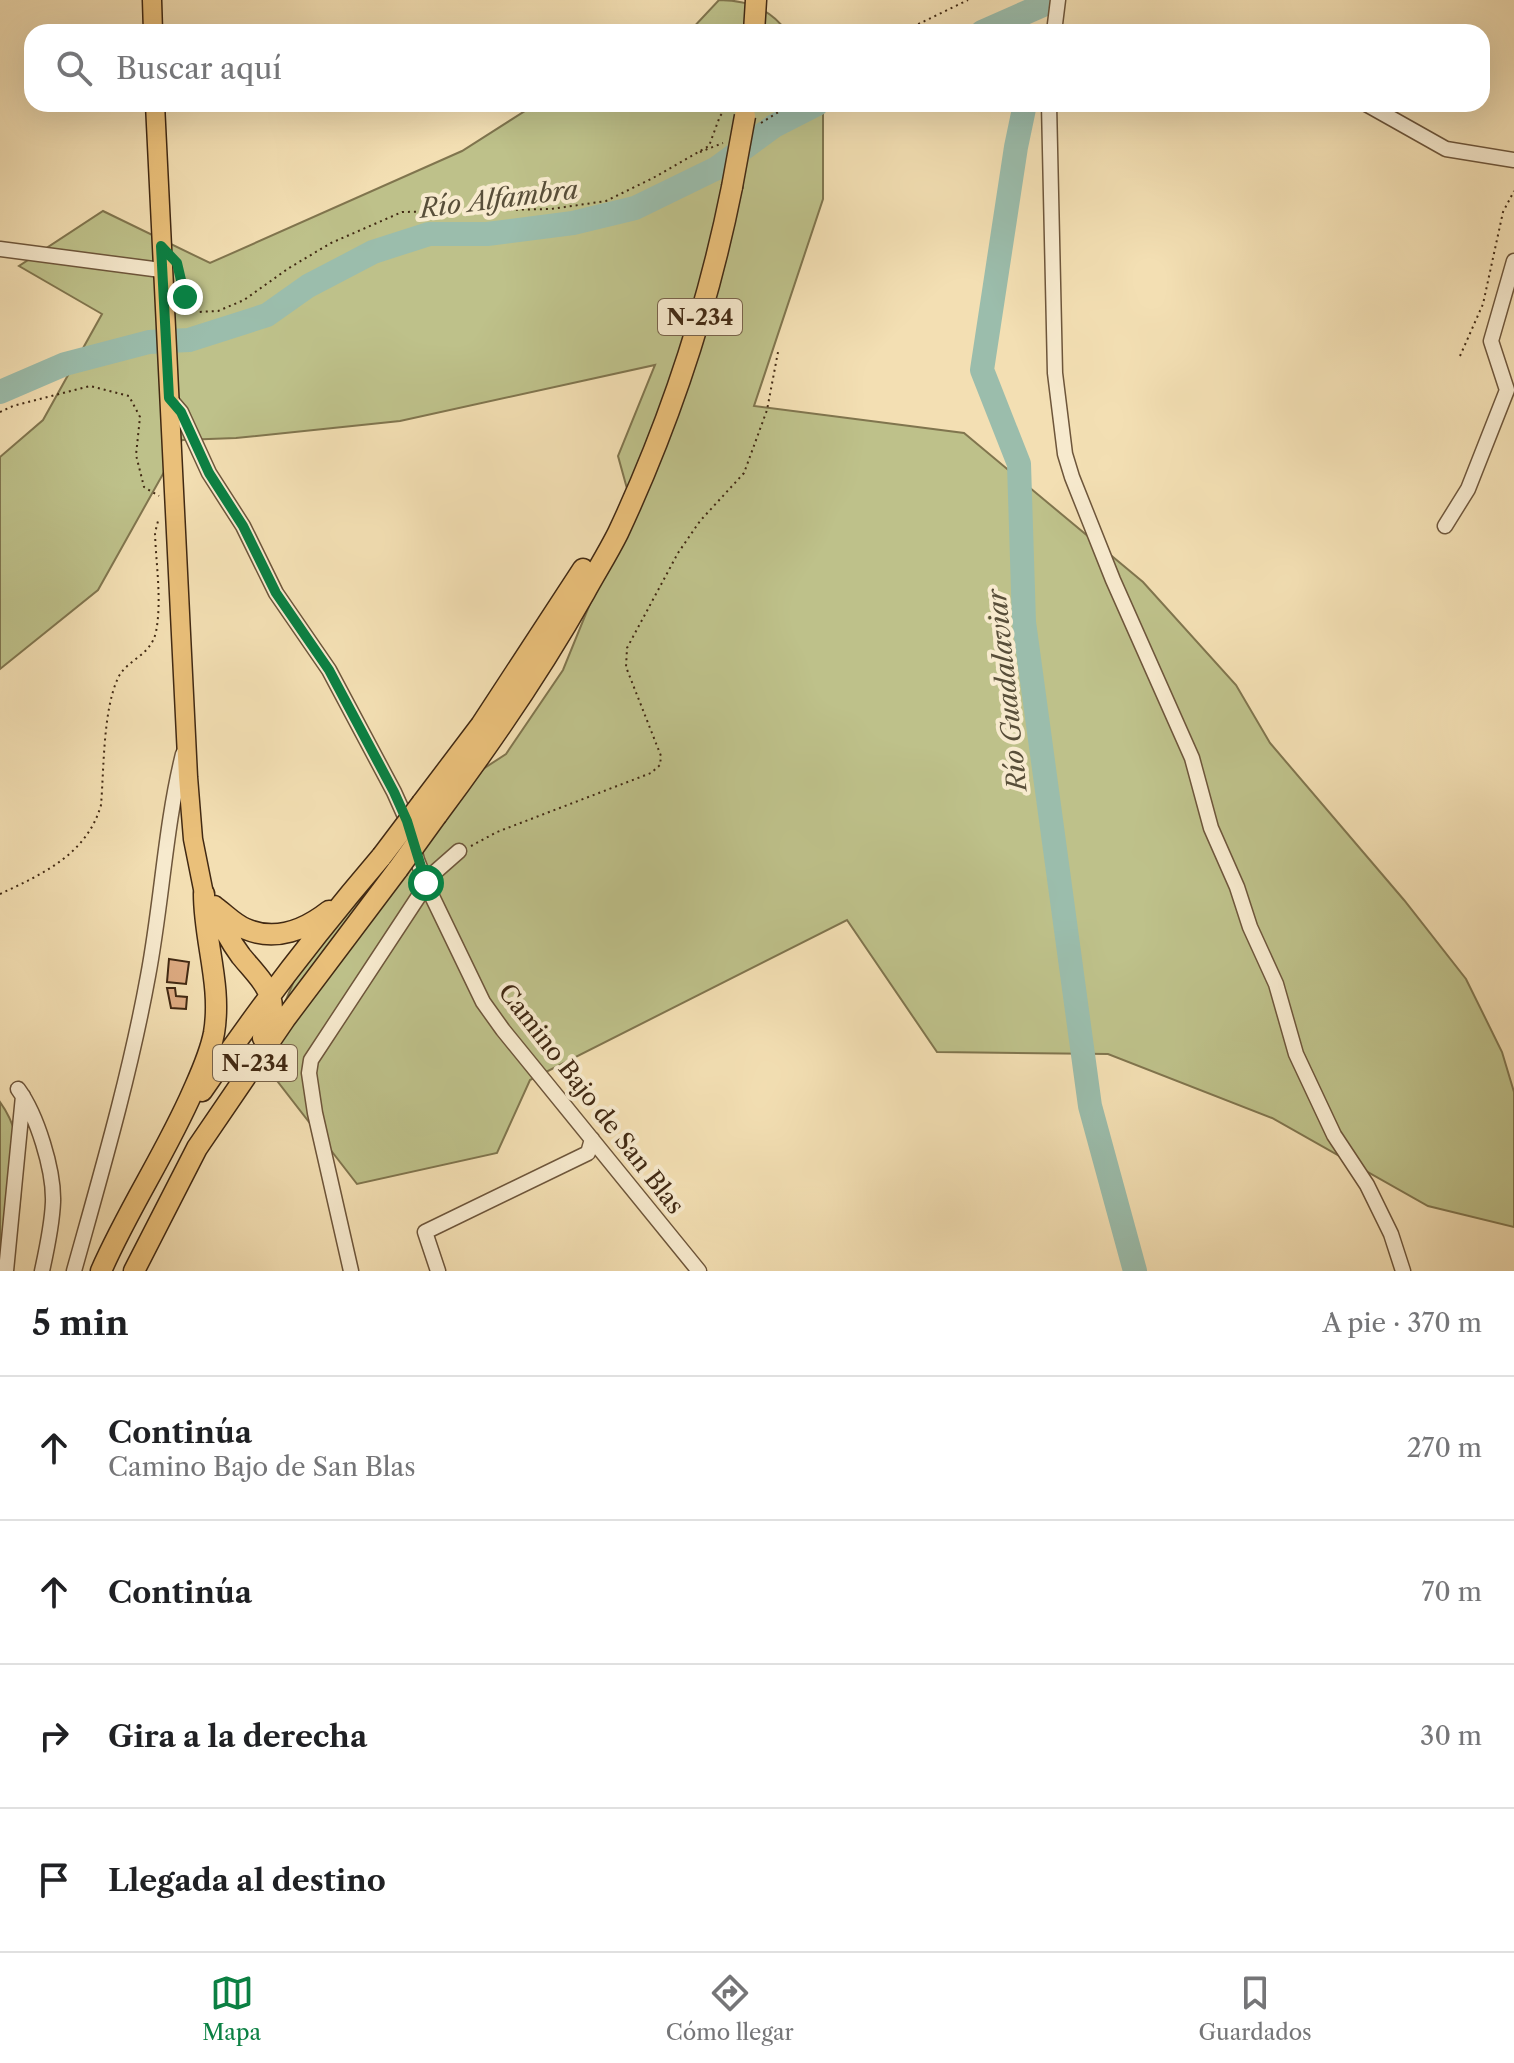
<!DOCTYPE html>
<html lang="es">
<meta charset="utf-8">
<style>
:root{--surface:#fff;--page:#f6f6f6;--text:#202124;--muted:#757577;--line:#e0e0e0;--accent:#0b8043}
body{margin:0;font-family:"Libre Caslon Text",serif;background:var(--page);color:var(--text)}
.stop{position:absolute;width:24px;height:24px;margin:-18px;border:6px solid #0b8043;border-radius:50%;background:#fff}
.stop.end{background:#0b8043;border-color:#fff;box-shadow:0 2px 8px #0008}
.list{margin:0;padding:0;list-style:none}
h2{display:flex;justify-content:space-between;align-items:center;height:104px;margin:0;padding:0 32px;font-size:34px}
h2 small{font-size:26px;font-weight:400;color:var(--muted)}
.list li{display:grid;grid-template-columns:52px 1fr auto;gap:24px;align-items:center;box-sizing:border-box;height:144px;padding:0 32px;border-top:2px solid var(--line)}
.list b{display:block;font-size:30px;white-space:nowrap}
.list p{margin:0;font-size:26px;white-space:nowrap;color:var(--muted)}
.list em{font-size:26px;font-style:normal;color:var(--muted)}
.icon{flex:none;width:44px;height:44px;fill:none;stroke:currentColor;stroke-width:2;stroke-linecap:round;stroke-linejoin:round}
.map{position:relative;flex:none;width:1514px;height:1271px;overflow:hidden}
.search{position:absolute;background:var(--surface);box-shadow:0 8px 32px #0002;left:24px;right:24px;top:24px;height:88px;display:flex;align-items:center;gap:20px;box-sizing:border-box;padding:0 28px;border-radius:24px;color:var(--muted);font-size:30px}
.sheet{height:680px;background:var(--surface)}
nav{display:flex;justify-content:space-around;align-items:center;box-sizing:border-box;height:112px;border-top:2px solid var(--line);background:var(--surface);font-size:22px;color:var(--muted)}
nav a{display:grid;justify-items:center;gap:4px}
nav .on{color:var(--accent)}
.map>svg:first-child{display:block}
.green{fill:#bec18a;stroke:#80754e;stroke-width:2}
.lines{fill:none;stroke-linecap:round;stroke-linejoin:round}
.river{stroke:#9bbdac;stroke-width:24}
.building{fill:#ddab82;stroke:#412913;stroke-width:2}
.minor-casing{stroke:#6e563b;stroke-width:17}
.major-casing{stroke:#412913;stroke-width:21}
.highway-casing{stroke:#412913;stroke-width:23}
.path{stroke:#412913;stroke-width:2;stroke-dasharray:2 4;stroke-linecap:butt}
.minor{stroke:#f7eace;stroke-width:14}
.major{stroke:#eac07a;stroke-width:18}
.highway{stroke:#eac07a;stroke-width:20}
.highway-bridge-casing{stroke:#412913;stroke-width:23;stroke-linecap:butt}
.highway-bridge{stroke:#eac07a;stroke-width:20}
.route{stroke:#0b8043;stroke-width:10}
.labels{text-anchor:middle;stroke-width:8;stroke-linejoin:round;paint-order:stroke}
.shield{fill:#f7eace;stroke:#78634b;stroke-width:2}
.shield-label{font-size:22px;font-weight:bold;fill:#412913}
.street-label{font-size:24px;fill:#412913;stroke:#f7eace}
.water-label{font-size:26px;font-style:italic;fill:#584e39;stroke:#f7eace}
</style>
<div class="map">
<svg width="1514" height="1271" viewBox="0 0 1514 1271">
<rect width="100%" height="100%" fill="#f3dfb3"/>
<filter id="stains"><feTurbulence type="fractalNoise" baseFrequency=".0025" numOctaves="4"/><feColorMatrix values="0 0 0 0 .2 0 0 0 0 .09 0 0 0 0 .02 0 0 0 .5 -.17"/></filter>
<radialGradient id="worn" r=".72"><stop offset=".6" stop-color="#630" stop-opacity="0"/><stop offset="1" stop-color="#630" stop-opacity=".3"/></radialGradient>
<path class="green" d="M719,0C746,0 771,9 787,32H689Z
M536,104H823V199L754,406L964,433L1143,582L1236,685L1270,743L1404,900L1466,979L1502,1052L1514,1092V1227L1428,1206L1272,1118L1108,1054L937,1052L847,920L530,1080L497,1153L357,1184L261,1060L323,911L405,820L506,754L563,670L631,503L618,456L655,365L400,421L236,438L182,440L98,590L0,669V457L43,420L102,314L19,266L103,211L210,263L462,151Z
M0,1102C35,1150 19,1219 7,1271H0Z"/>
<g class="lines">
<path class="river" d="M982,32L1043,5
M1025,104L1016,147L982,370L1019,464L1024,622L1090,1106L1135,1271
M0,392L65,364L149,342L189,340L267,315L308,286L373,252L429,234H487L573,223L635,208L717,168L774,126L817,104"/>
</g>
<path class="building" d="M169,959L189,962L186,984L167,982Z
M167,988H175L176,996L187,997L186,1009L171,1008Z"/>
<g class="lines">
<g class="minor-casing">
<path id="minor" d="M1054,32L1058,0
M1049,104L1055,373L1065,454L1072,477L1113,580L1192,758L1211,828L1237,887L1250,927L1276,984L1296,1054L1334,1135L1367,1185L1391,1234L1403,1271
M1366,104L1446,149L1514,160
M0,249L161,270
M169,398L181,412L209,473L243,526L276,593L329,670L394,792L407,821L417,860L429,890L483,1002L503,1030L699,1271
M1445,526L1468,489L1507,390L1491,341L1514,261
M18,1089C37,1115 54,1170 53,1202C52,1226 47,1248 42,1271
M6,1271L23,1096
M74,1271C101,1174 130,1075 148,976C162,902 165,827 183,754
M351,1271L315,1113L309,1073L311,1060L434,873L459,851
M438,1271L425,1232L588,1153L592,1139"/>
</g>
<g class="major-casing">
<path id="major" d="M152,0L153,32
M155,104L188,777L193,839L204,894"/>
</g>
<g class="highway-casing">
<path id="highway" d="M754,32L756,0
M422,803L481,725L583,569
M437,815C491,743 541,670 585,592C596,572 608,553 618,533C670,422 708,307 732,187
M214,906C221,924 229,940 241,956C265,985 284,999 263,1038
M215,907C225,914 235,925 246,929C276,942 306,929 329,911
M202,1091C257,1010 318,931 382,856
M101,1271C128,1209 166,1153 193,1091C201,1073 210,1054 214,1033C222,985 204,941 204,894
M134,1271L197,1148L285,1019L398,869"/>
</g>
<path class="path" d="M902,32L968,0
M761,123L791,104
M700,152L723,143
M181,284L189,306L198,312L218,311L244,300L289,268L331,243L402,212L551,209L606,201L653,178L709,146L720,116L730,104
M1460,356L1483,304L1503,212L1514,191
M0,412L13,406L90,386L129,396L140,417L136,455L144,487L159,496
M471,846L497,832L651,773L660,765L661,756L626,667L627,648L678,553L700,521L744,473L767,410L778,352
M0,894C43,874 87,854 101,805C104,769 103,710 118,678C127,659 150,657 156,632C162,600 156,565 155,533L158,521"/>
<use href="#minor" class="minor"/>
<use href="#major" class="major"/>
<use href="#highway" class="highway"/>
<g class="highway-bridge-casing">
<path id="highway-bridge" d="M732,187L745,116
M382,856L422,803
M398,869L437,815"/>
</g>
<use href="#highway-bridge" class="highway-bridge"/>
</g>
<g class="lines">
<path class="route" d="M185,297L177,263L161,246L169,398L181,412L209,473L243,526L276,593L329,670L394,792L407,821L426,883"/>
</g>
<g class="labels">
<g class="shield">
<rect x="658" y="299" width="84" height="36" rx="6"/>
<rect x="213" y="1045" width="84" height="36" rx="6"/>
</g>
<g class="shield-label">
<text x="700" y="325">N-234</text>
<text x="255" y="1071">N-234</text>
</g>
<g class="street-label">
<text transform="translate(591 1099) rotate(52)" y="8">Camino Bajo de San Blas</text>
</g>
<g class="water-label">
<text transform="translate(499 199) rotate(-7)" y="9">Río Alfambra</text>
<text transform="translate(1007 690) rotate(-96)" y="9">Río Guadalaviar</text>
</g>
</g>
<rect width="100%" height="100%" filter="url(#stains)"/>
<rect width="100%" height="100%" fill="url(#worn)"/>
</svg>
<div class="stop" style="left:426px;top:883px"></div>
<div class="stop end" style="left:185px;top:297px"></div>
<div class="search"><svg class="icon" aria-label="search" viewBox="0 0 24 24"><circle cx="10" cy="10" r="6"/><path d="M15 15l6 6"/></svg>Buscar aquí</div>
</div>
<section class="sheet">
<h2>5 min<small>A pie · 370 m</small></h2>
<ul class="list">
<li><svg class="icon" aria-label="ahead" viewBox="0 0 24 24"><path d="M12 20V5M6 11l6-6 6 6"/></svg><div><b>Continúa</b><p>Camino Bajo de San Blas</p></div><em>270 m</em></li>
<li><svg class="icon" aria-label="ahead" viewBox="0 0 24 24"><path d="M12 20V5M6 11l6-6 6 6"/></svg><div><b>Continúa</b></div><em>70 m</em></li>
<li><svg class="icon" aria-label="right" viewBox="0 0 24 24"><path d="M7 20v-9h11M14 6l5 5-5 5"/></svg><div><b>Gira a la derecha</b></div><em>30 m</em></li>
<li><svg class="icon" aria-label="arrive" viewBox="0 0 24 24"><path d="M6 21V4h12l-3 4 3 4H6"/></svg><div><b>Llegada al destino</b></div></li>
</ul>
</section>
<nav>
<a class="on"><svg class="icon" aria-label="map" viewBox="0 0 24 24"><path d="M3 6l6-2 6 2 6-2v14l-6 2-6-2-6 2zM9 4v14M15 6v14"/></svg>Mapa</a>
<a><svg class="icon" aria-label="directions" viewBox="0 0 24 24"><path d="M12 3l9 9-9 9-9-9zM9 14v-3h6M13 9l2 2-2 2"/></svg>Cómo llegar</a>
<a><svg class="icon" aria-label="saved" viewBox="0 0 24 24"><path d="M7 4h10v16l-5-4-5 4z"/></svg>Guardados</a>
</nav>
